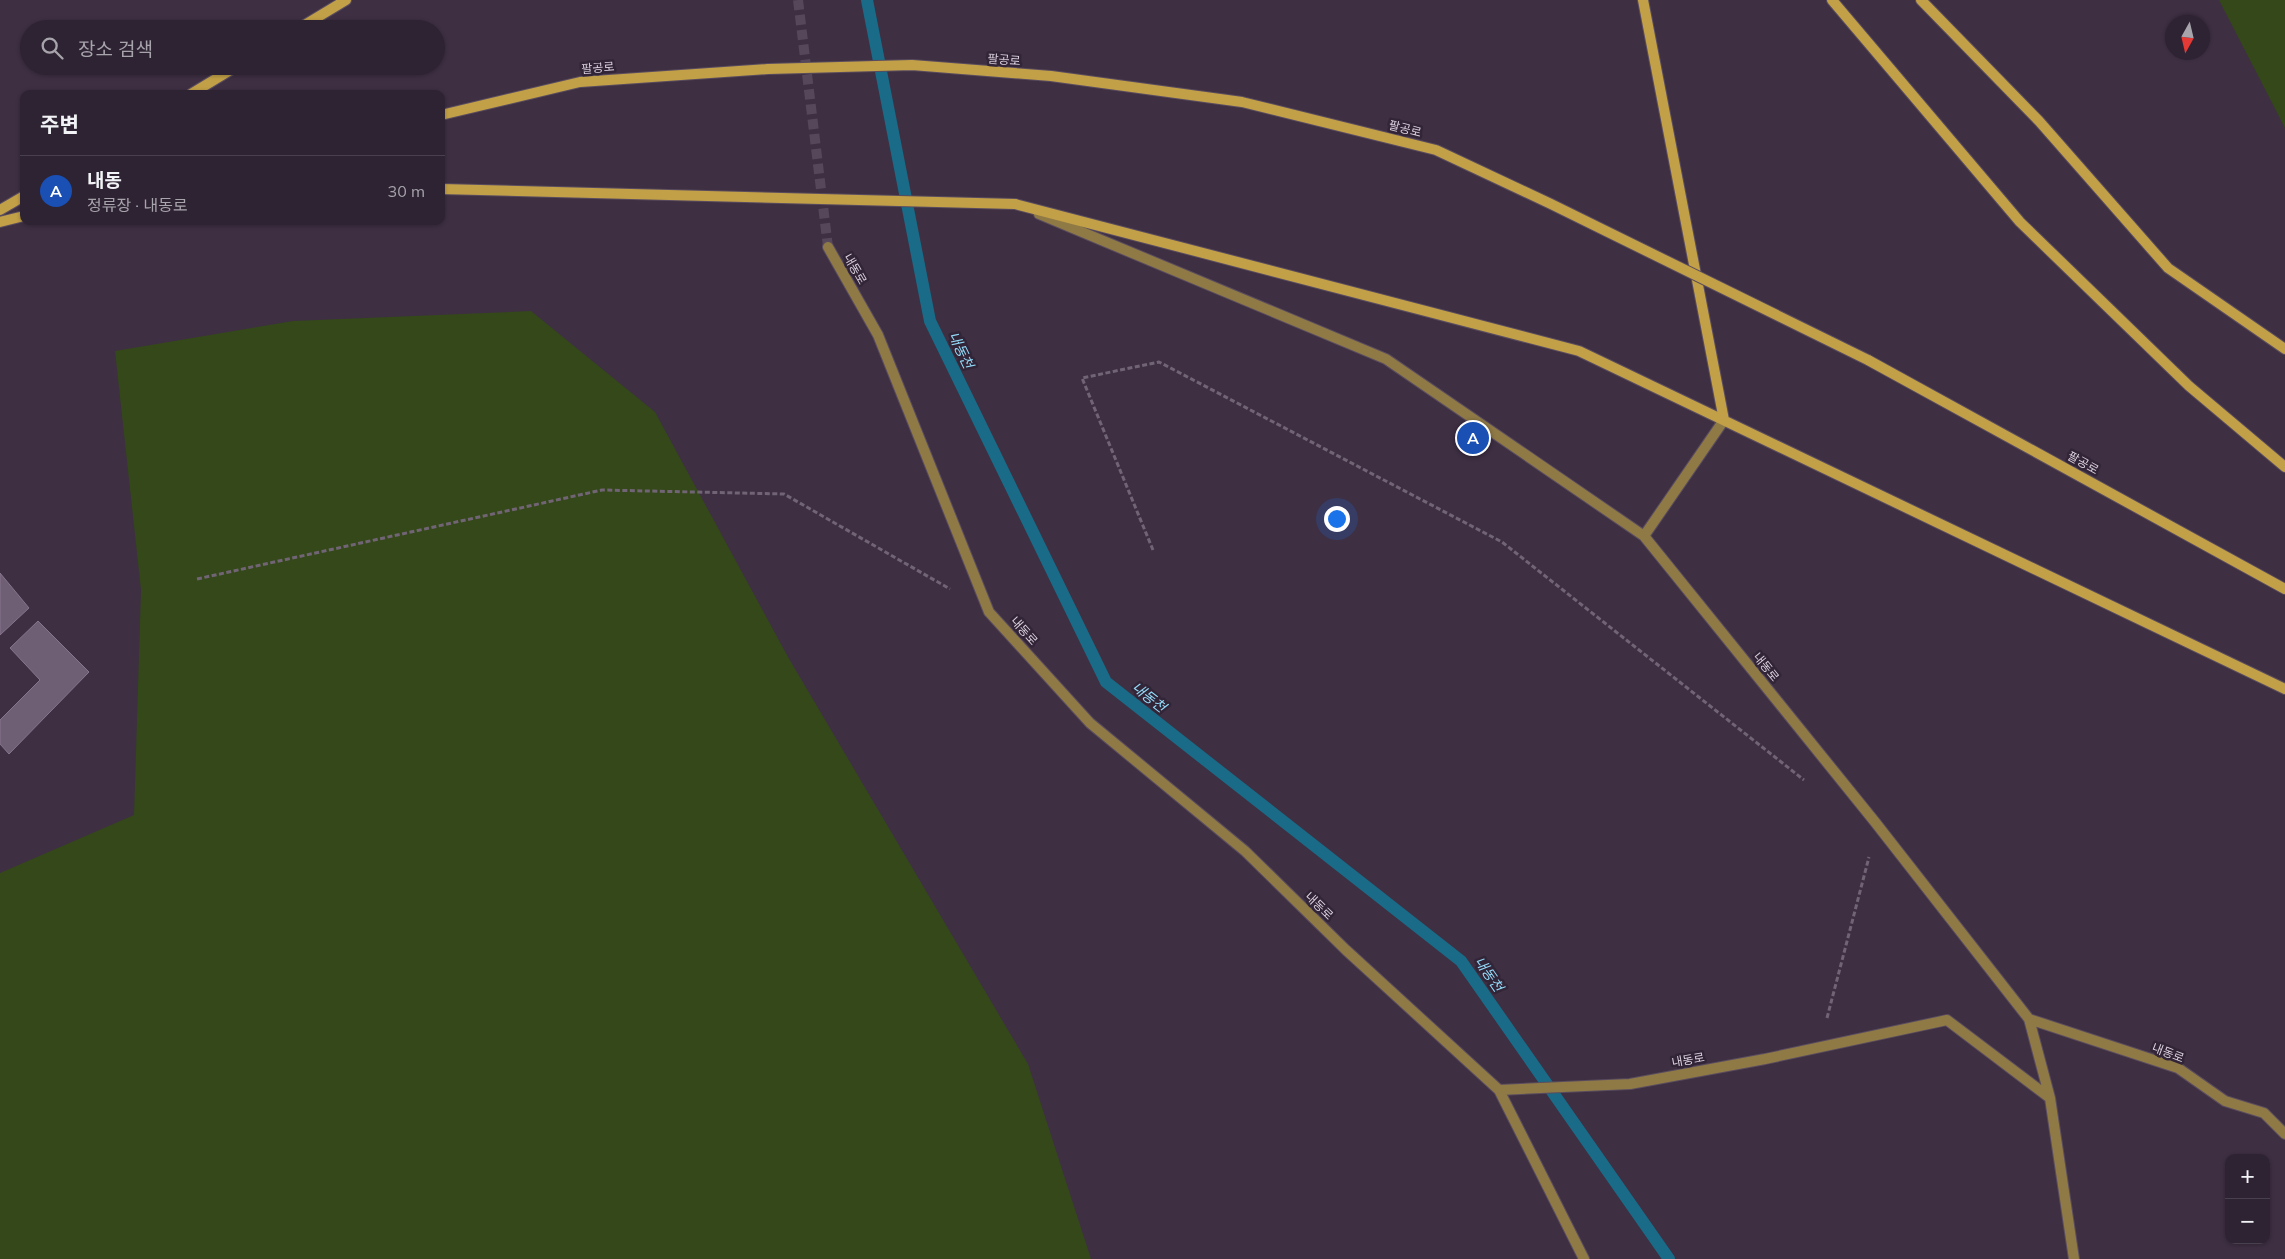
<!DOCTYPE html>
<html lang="ko">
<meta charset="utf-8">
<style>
:root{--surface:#2e2332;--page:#3a2f3e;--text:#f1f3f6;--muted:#a7a4ac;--line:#49404d;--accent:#95b2f1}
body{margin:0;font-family:Mulish,"Noto Sans KR",sans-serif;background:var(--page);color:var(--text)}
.controls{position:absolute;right:15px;bottom:15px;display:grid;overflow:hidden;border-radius:10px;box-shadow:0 1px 4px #0004}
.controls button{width:45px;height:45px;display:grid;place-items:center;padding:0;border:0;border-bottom:1px solid var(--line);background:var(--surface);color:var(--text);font:25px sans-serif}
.compass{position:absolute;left:2165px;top:15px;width:45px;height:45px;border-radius:50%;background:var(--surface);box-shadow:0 1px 4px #0004;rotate:188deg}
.you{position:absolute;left:1336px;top:518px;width:18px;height:18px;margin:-12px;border:4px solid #fff;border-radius:50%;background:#1a73e8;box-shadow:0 0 0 8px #1a73e833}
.badge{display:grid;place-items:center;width:32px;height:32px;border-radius:50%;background:var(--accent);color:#fff;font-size:16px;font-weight:700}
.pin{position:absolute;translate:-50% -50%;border:2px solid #fff;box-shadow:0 1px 5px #0006}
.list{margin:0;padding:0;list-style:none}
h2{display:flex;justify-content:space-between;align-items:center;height:65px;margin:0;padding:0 20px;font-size:21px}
h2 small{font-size:16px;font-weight:400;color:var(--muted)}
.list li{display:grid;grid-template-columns:32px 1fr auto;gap:15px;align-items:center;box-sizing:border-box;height:70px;padding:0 20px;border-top:1px solid var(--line)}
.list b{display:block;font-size:19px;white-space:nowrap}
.list p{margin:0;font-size:16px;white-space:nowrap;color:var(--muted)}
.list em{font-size:16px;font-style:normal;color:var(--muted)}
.icon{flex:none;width:28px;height:28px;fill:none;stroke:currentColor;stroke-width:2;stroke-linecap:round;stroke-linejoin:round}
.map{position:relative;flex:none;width:2285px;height:1259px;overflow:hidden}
.search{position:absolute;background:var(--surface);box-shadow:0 1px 4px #0004;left:20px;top:20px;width:425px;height:55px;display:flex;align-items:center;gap:12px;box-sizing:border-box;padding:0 18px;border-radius:28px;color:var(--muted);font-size:19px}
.panel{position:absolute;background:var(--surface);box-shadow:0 1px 4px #0004;left:20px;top:90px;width:425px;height:135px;border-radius:10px}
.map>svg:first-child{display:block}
.green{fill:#34481a}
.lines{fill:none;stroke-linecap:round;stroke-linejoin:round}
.stream{stroke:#196b87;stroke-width:12}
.building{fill:#6f5f75;stroke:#86758c}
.street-tunnel{stroke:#56475a;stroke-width:10;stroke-dasharray:10 5;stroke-linecap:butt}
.street-casing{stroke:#5a4c5f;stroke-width:12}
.secondary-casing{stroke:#5a4c5f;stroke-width:12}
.path{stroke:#716475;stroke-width:3;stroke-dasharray:5 2.5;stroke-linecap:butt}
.street{stroke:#8f7a46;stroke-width:10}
.secondary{stroke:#c2a047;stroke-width:10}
.secondary-bridge-casing{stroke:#5a4c5f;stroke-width:12;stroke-linecap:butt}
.secondary-bridge{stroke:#c2a047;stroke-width:10}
.labels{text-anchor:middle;stroke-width:5;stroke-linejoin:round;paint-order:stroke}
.street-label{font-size:12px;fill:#dbd2de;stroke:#332538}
.water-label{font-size:14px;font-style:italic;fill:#93dbf9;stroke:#332538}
</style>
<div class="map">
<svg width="2285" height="1259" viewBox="0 0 2285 1259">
<rect width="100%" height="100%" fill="#3e2f43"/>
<path class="green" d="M2219,0H2285V128Z
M531,311L655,412L788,657L1028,1064L1091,1259H0V873L134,815L141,590L115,351L293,321Z"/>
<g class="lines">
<path class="stream" d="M867,0L930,321L1106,682L1461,961L1669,1259"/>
</g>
<path class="building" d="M0,573L29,608L0,635Z
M38,621L89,672L9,754L0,744V720L40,680L10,648Z"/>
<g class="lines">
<path class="street-tunnel" d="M798,0L828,247"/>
<g class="street-casing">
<path id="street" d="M1039,214L1386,359L1644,536
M828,247L878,335L989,612L1090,723L1245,851L1346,950L1499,1090L1584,1259
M1724,420L1644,536L1875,822L2029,1019L2050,1098L2074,1259
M2029,1019L2178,1068L2225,1101L2264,1113L2285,1134
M1499,1090L1630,1084L1765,1059L1947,1020L2050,1098"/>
</g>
<g class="secondary-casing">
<path id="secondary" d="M1643,0L1724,420
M1832,0L2020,222L2189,386L2285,467
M1921,0L2039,121L2168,268L2285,349
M298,29L346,0
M191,94L237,66
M1015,204L1579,351L2285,689
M0,210L24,196
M0,222L24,216
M1868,360L2285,589"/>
</g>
<path class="path" d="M1153,550L1082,378L1159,362L1502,542L1804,780
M197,579L602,490L784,494L950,589
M1827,1018L1869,857"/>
<use href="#street" class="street"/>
<use href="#secondary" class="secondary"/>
<g class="secondary-bridge-casing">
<path id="secondary-bridge" d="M441,115L580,82L768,69L912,65L1051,76L1242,102L1436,150L1551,204L1868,360
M441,189L1015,204"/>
</g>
<use href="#secondary-bridge" class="secondary-bridge"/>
</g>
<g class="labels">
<g class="street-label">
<text transform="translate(1004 60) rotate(4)" y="4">팔공로</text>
<text transform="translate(598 68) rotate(-5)" y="4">팔공로</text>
<text transform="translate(1405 129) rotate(14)" y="4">팔공로</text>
<text transform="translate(855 269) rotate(60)" y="4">내동로</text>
<text transform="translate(2083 463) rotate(29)" y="4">팔공로</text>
<text transform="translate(1024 631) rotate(48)" y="4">내동로</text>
<text transform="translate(1766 667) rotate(51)" y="4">내동로</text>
<text transform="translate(1319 906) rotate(44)" y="4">내동로</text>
<text transform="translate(2168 1053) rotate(21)" y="4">내동로</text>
<text transform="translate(1688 1060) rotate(-10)" y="4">내동로</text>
</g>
<g class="water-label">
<text transform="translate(961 350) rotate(64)" y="5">내동천</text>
<text transform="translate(1149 697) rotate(38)" y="5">내동천</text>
<text transform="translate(1489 974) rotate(55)" y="5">내동천</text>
</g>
</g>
</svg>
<div class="controls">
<button>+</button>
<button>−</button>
</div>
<svg class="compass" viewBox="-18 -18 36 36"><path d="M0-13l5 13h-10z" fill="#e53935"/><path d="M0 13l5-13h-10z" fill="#a7a4ac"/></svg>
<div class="you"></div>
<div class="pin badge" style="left:1473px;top:438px;background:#1a4fb4">A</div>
<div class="search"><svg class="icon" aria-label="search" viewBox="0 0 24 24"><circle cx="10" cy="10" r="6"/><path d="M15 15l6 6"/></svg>장소 검색</div>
<section class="panel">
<h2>주변<small></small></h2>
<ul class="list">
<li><span class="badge" style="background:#1a4fb4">A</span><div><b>내동</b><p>정류장 · 내동로</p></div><em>30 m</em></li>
</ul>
</section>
</div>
